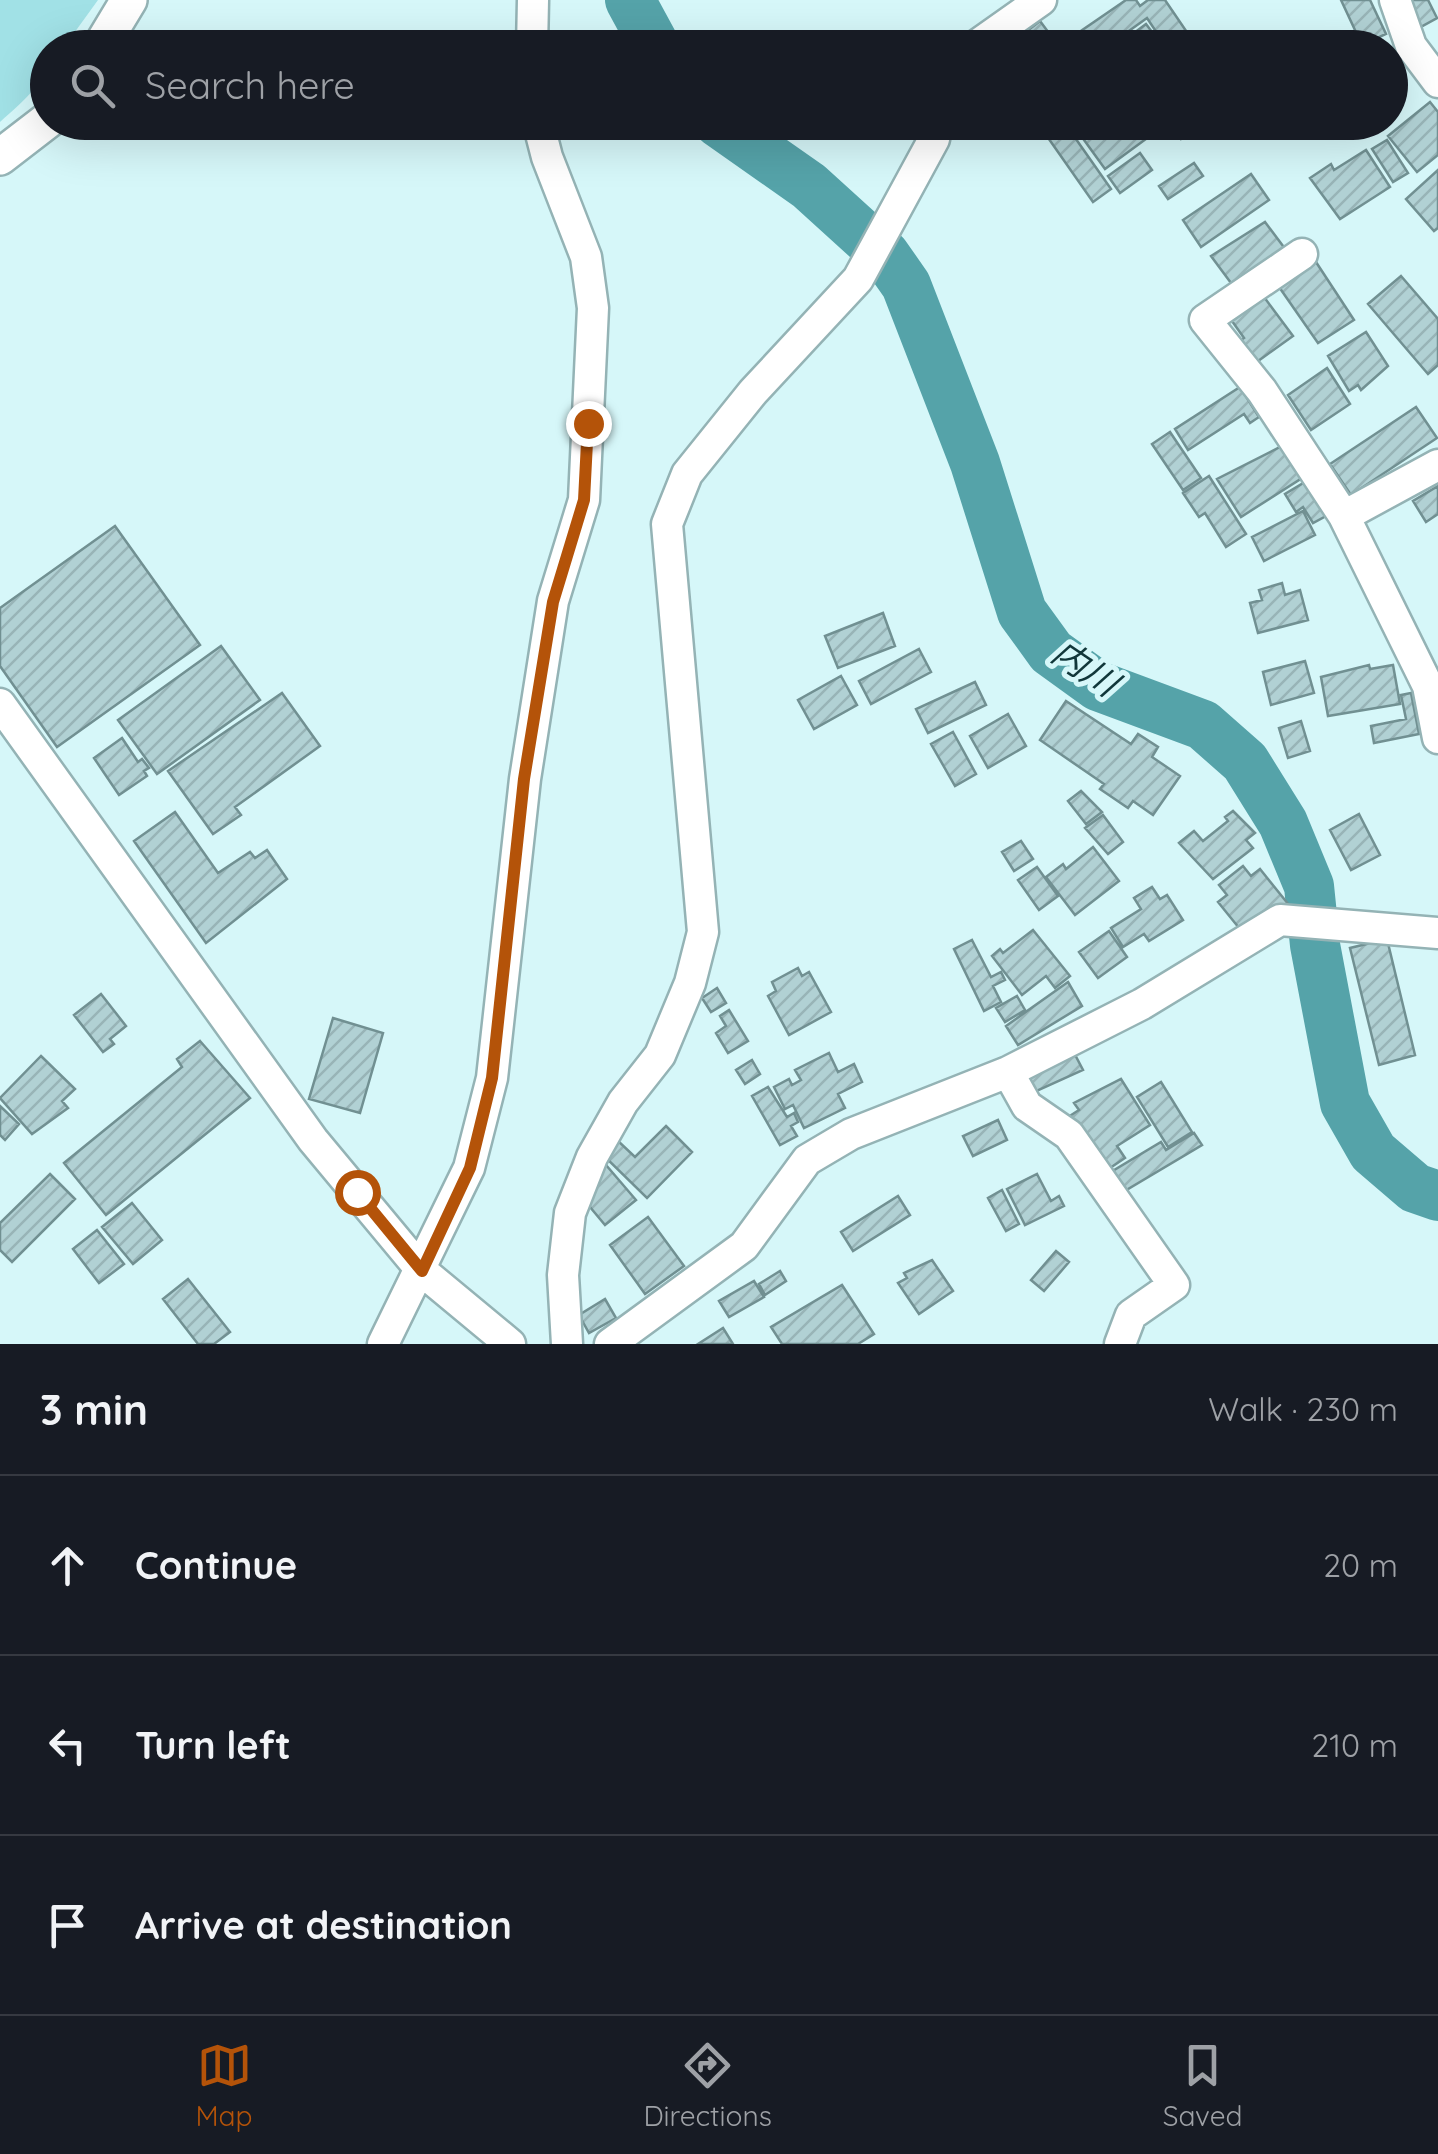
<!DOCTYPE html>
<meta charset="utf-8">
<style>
:root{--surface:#171b24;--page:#20242c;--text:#f1f3f6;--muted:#9ea1a6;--line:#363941;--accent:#b45309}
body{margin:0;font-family:Quicksand,"Noto Sans JP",sans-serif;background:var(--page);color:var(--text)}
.stop{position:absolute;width:30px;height:30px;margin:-22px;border:8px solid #b45309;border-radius:50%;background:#fff}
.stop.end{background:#b45309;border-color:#fff;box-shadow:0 2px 10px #0008}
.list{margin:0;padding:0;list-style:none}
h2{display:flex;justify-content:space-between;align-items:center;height:130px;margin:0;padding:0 40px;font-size:42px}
h2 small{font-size:32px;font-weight:400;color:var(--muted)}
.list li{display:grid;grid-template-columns:65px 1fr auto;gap:30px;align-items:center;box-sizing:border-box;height:180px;padding:0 40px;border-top:2px solid var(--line)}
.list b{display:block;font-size:38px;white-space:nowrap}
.list em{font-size:32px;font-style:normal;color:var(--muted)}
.icon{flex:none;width:55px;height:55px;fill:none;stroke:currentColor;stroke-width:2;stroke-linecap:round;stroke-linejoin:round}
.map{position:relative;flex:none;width:1438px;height:1344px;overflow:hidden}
.search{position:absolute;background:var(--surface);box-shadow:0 10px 40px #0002;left:30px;right:30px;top:30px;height:110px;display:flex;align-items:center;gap:25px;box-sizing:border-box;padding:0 35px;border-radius:55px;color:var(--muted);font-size:38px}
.sheet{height:670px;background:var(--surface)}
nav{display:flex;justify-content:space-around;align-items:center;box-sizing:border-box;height:140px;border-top:2px solid var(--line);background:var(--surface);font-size:28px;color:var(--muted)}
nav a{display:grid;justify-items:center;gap:5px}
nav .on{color:var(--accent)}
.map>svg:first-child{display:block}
.park{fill:#a1e1e6}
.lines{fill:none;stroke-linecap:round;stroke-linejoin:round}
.river{stroke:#55a3a9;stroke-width:50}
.building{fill:url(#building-hatch);stroke:#719092;stroke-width:2.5}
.minor-casing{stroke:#94b3b5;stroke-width:35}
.tertiary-casing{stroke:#94b3b5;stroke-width:40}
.minor{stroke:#fff;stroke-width:30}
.tertiary{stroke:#fff;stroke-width:35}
.route{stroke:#b45309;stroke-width:12}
.labels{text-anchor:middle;stroke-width:10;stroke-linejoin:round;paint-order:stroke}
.water-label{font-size:35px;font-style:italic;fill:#11373a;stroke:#d6f7f9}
</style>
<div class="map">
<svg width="1438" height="1344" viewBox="0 0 1438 1344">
<defs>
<pattern id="building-hatch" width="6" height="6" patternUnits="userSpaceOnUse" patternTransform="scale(2.5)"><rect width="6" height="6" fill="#b1d1d4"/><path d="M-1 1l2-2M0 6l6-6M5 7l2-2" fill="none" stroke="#98b4b7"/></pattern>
</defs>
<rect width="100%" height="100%" fill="#d6f7f9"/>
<path class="park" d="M0,0H98L64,47L48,48C48,83 25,99 0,122Z"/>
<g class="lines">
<path class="river" d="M630,0L656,48
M718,122L809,186L885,255L906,285L975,463L1022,612L1051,652L1098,686L1203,725L1245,762L1283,823L1309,886L1315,945L1345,1103L1373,1152L1415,1188L1438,1196"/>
</g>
<path class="building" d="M1126,0H1136L1140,6L1148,0H1165L1195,44L1167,48L1147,18L1105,48H1064L1062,44Z
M1341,0H1370L1386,34L1362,45Z
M1401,0H1428L1437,18L1417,29Z
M1040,21L1060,48H1005Z
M1146,24L1164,48H1114Z
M1430,102L1438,112V155L1417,172L1388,136Z
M1037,122H1064L1111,189L1093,202Z
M1094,122H1169L1105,169L1079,133Z
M1176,122H1204L1181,139L1172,125Z
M1387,140L1408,173L1393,182L1372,149Z
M1366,150L1390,187L1340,219L1310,178L1331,164L1334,170Z
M1140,153L1152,170L1120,193L1108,176Z
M1194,163L1203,176L1168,199L1159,186Z
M1438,170V228L1434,231L1406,199Z
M1251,174L1269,200L1201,247L1183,220Z
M1265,222L1286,250L1234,287L1211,256Z
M1314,259L1354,320L1318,343L1277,284Z
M1401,276L1438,319V365L1428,374L1368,304Z
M1264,297L1293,336L1254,364L1238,342L1244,338L1232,321Z
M1366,332L1388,366L1361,390L1358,385L1349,391L1328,356Z
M1327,368L1350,404L1311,430L1288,395Z
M1240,387L1259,417L1250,423L1244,414L1188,450L1175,429Z
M1416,407L1437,438L1351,495L1330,464Z
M1170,432L1201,478L1183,490L1152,444Z
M1282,446L1302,478L1241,517L1217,479Z
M1209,476L1246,534L1226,547L1205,513L1199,517L1183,493Z
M1305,482L1326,516L1313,523L1303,507L1296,512L1285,494Z
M1438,486V514L1426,522L1413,501Z
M1303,511L1315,535L1264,561L1252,537Z
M115,526L200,645L57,747L0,666V608Z
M1282,583L1285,595L1300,590L1308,620L1258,633L1250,603L1262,600L1259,590Z
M883,613L895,646L838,668L825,636Z
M221,646L260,700L157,774L118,720Z
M919,649L931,672L871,704L859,681Z
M1305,661L1314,693L1271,705L1263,672Z
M1369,665L1370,669L1393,665L1400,704L1328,716L1321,677Z
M841,676L857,705L814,729L798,700Z
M975,682L986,705L928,733L916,709Z
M282,693L320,746L235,807L241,815L213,834L168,771Z
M1411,693L1419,734L1374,743L1371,726L1406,719L1401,695Z
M1066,701L1131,744L1138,734L1158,747L1152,757L1180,776L1153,815L1133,801L1128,808L1100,789L1104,784L1040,740Z
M1008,714L1026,746L988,768L970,736Z
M1301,721L1310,751L1288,758L1279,728Z
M953,732L976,774L955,786L931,744Z
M122,738L138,762L142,759L149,768L144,771L147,776L119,795L94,758Z
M1081,791L1102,812L1086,824L1068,801Z
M1233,811L1255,833L1246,840L1253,848L1213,879L1179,843L1194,831L1203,841L1228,821L1225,817Z
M175,812L218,873L250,852L255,858L267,850L287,879L206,943L134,841Z
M1359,814L1380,855L1351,870L1330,830Z
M1103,815L1123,842L1108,854L1085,828Z
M1021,841L1033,859L1014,871L1002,852Z
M1093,847L1119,881L1075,915L1046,877L1063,864L1066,869Z
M1243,866L1251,876L1260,869L1289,905L1248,939L1218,902L1227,895L1219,885Z
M1037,867L1058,896L1039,910L1018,880Z
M1152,887L1160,899L1167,895L1183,920L1149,941L1144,934L1123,947L1111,928L1141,909L1134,898Z
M1033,930L1070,976L1055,988L1046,976L1022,995L992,956L1000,949L1003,953Z
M1109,931L1127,957L1098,978L1079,952Z
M1387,939L1415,1055L1379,1065L1350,948Z
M972,940L991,977L1001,972L1005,980L993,986L1001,1002L984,1011L954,949Z
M798,968L802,976L809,972L831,1012L789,1035L768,996L776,991L772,982Z
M1068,982L1082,1006L1018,1045L1006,1026Z
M717,988L726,1003L711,1012L702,998Z
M101,994L126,1026L110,1039L114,1044L103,1052L74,1015Z
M1017,996L1025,1010L1005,1022L996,1008Z
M729,1010L748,1041L728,1053L716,1033L726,1026L720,1016Z
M333,1018L383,1033L360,1113L309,1099Z
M200,1041L250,1098L106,1215L64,1163L182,1067L177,1059Z
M1072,1049L1083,1070L1030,1094L1021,1078Z
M829,1053L838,1072L854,1064L862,1082L838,1094L845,1108L804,1128L793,1105L785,1109L774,1087L789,1079L792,1085L801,1080L795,1070Z
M41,1056L75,1089L62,1101L68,1108L32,1134L0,1098Z
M752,1060L760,1074L745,1084L736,1070Z
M1121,1079L1150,1125L1117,1146L1125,1158L1104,1172L1068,1117L1079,1110L1074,1103Z
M1161,1082L1192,1132L1168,1147L1137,1097Z
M768,1087L787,1117L794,1113L798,1122L791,1126L797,1136L780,1145L752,1096Z
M0,1106L19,1124L5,1140L0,1135Z
M998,1120L1007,1140L973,1156L963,1136Z
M666,1126L692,1152L647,1198L602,1154L616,1139L635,1157Z
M1194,1133L1202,1145L1123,1192L1111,1172L1161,1142L1166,1150Z
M606,1165L636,1200L605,1225L580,1195Z
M50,1174L75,1199L12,1262L0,1250V1223Z
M1037,1174L1051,1201L1059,1196L1064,1206L1025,1225L1007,1189Z
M1002,1190L1019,1224L1006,1231L988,1198Z
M898,1196L910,1215L853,1251L841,1232Z
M132,1203L162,1240L133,1264L102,1227Z
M648,1217L684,1266L645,1294L610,1245Z
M97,1230L124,1264L99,1283L73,1249Z
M1056,1251L1069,1262L1044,1291L1031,1280Z
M932,1260L953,1291L919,1314L898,1283L907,1278L904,1273Z
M780,1271L786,1281L765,1295L759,1284Z
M188,1279L230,1332L214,1344H198L163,1299Z
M754,1281L764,1297L729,1317L719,1301Z
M842,1285L874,1334L858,1344H782L771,1327Z
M605,1299L616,1318L589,1333L579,1315Z
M723,1328L733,1344H698Z"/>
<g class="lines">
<g class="minor-casing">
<path id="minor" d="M1395,0L1411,46L1438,82
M532,48L533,0
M973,48L1041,0
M1302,254L1205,320L1262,391L1344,516L1428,686L1438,738
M1344,516L1438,465
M0,704L313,1140L422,1271L510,1344
M383,1344L469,1168L492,1078L525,779L553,601L584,500L593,308L586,257L547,157L538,122
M567,1344L563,1275L570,1213L592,1157L623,1102L660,1055L690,983L703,932L667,524L687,474L753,392L858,279L934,139L937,122
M610,1344L744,1246L807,1160L851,1134L1008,1072
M1120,1344L1131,1315L1174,1285L1069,1135L1027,1106L1008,1072L1142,1004L1280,920L1438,933"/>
</g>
<g class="tertiary-casing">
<path id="tertiary" d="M100,48L129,0
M0,157L48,120"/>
</g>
<use href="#minor" class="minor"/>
<use href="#tertiary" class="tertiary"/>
</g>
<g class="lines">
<path class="route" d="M357,1192L422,1271L470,1168L492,1078L524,779L553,602L584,500L588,423"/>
</g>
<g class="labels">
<g class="water-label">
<text transform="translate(1085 668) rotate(34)" y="12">内川</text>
</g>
</g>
</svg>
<div class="stop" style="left:357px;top:1192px"></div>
<div class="stop end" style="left:588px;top:423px"></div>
<div class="search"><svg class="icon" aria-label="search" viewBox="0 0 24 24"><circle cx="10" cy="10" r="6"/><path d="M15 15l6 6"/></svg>Search here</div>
</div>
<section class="sheet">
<h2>3 min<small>Walk · 230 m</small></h2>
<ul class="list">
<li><svg class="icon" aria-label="ahead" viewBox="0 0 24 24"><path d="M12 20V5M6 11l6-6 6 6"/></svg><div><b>Continue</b></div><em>20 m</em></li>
<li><svg class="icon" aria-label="left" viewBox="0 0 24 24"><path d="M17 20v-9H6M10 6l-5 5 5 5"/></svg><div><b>Turn left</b></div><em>210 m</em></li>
<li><svg class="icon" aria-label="arrive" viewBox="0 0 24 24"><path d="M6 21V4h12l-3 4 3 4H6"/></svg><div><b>Arrive at destination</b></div></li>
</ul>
</section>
<nav>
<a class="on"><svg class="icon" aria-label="map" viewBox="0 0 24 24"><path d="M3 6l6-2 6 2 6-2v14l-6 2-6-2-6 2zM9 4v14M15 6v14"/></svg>Map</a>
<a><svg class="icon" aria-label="directions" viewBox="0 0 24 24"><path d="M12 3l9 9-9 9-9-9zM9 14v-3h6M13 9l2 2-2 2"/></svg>Directions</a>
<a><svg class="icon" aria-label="saved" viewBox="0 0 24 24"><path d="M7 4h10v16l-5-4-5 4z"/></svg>Saved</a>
</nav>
